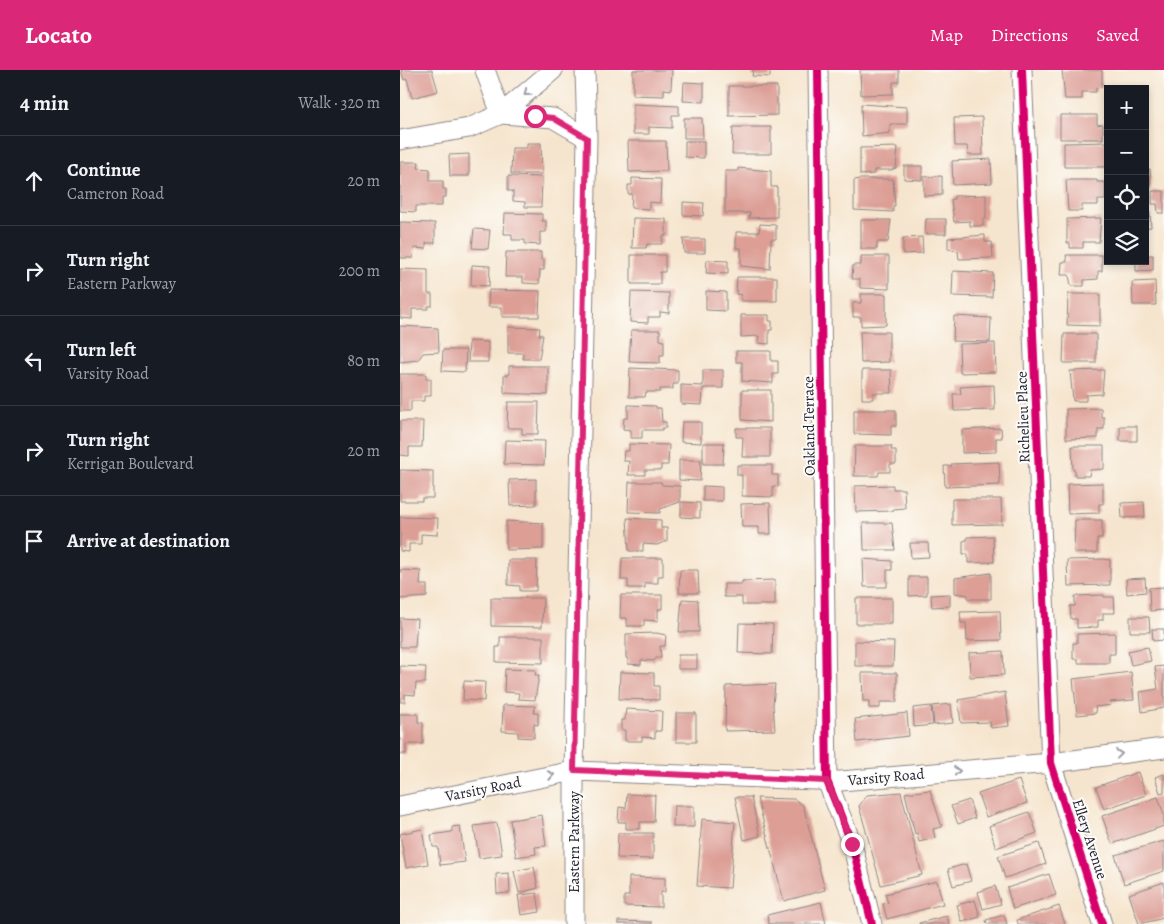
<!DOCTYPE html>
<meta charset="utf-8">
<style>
:root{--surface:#171b24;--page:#20242c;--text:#f1f3f6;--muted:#9ea1a6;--line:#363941;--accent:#db2777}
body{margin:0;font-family:Alegreya,serif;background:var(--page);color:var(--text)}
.controls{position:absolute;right:15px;top:15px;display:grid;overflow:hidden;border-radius:0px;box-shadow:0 2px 8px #0003}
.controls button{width:45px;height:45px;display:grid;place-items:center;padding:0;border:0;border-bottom:1px solid var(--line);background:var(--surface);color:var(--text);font:25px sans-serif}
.stop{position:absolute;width:15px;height:15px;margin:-11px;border:4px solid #db2777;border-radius:50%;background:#fff}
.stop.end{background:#db2777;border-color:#fff;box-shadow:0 1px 5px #0008}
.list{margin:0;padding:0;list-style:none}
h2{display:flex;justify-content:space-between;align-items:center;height:65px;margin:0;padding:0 20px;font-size:21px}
h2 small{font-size:16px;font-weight:400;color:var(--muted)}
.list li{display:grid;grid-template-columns:32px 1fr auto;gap:15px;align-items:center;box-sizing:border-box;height:90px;padding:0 20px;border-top:1px solid var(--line)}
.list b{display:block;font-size:19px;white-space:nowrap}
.list p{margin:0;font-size:16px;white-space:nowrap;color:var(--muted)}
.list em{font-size:16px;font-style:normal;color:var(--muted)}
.icon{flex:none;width:28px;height:28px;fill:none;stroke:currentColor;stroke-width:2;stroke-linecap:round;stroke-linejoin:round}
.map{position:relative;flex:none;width:764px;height:854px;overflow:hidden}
header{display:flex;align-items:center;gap:30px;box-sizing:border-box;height:70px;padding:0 25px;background:var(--accent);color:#fff}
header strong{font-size:24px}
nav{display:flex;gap:28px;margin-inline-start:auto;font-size:18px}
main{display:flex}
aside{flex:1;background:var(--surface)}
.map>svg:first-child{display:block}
.building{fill:#dc9e95}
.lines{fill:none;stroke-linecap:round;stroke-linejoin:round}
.street-casing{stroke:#8c8484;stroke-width:21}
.street{stroke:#fff;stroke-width:19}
.cycleway-casing{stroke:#fdfcf7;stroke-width:11}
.cycleway{stroke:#d6006c;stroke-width:8}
.oneway{stroke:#9c9ca7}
.route{stroke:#db2777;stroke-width:6}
.labels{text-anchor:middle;stroke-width:4;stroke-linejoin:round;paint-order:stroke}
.street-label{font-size:15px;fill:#22223b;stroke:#fdfcf7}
</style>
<header>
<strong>Locato</strong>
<nav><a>Map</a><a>Directions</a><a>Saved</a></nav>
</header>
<main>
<aside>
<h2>4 min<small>Walk · 320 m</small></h2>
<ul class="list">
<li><svg class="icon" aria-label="ahead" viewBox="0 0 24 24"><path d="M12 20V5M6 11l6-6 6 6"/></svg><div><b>Continue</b><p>Cameron Road</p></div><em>20 m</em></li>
<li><svg class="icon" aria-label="right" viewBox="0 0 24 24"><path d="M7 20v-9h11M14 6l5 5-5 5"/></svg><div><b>Turn right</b><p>Eastern Parkway</p></div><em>200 m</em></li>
<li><svg class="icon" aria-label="left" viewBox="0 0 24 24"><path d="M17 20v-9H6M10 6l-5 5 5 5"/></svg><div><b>Turn left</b><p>Varsity Road</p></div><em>80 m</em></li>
<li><svg class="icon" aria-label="right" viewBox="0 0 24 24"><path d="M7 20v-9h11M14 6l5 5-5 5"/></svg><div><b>Turn right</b><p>Kerrigan Boulevard</p></div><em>20 m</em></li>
<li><svg class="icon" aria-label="arrive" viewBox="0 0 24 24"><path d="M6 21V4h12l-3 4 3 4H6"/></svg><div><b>Arrive at destination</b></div></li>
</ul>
</aside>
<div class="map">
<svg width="764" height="854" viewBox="0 0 764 854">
<rect width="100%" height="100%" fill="#fdfcf7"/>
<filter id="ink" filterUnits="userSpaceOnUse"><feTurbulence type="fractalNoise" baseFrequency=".02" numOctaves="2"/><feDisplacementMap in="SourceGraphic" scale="10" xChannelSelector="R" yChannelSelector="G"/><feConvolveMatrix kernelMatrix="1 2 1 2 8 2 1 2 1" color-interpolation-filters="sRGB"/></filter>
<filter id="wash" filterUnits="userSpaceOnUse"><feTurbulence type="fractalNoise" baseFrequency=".0096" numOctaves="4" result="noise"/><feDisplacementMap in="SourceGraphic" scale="20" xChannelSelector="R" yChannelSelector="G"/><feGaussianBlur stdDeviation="1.12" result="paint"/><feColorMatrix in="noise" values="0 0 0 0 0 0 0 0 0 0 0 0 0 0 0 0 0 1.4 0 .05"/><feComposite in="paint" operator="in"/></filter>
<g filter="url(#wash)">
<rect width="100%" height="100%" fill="#f6e5ce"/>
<g id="blocks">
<path class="building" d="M1,0H32L38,21L12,28L7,9L4,10Z
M233,0H272L271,20L264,19V26L233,25Z
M353,0H370V7L352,6Z
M460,0H499V12H493V24L461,25Z
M662,0H702V17L696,18V22H682V29H665Z
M284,12L304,13V32L283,31Z
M329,16H377V45L329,46Z
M233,34L279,36V45H272V58L249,57V64H233Z
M461,34L507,37V54H490V63L462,66Z
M660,45H697V55L703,54V69H660Z
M582,47L583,85H568L567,76H555L554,48Z
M284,48H302L303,68H284Z
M333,57H371V84H332Z
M228,71H266L267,101L229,102Z
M285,71H304V88L285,87Z
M708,72V97H664V73Z
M127,73H141L142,104H111L112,78H127Z
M498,77L496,98L491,100H474V104L460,105V78Z
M69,84V106H50L49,85Z
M591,89L592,113L553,115L552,91Z
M0,92H19L18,98L30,99V111H43V119H46V127H42V136H16V142L0,141Z
M504,96H522V110L504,109Z
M338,98L371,101V117H377V147L349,148L350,143H325V101H338Z
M745,99H750L751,119H745Z
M108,106L142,107L141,137H125V132L113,131V121H108Z
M542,106V125L524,126V107Z
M232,108L261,109L260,133L249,132V139L231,138L232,124H228V115H232Z
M461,109H493L495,136H493V142L454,140V110Z
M666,110H697V112H705V130H698V135H682V141H668Z
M752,121H764V143H758L757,134H752Z
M586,125V149H583V156H570V151L554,152L551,129H554V126Z
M283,132L304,133L303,146L283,145Z
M105,143L142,144V151H146V162H140V175L125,174V170H112V164H104Z
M745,143H750L751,157L745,158Z
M233,148L266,149V166H263L262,174H247L246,178H232Z
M701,148L699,172H683V178H670V173H667V149Z
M526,149H546V164H525Z
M461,150H491L488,172H477V179H461Z
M0,152L35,153V173H26V179L14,178L13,188H0Z
M360,154L376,155V169H371L370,199L341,196V178H336V162H359Z
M74,159L90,160L88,179L72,178Z
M585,165V172H592L593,188L559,189L558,181L548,179V168Z
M522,167L523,183L503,184V168Z
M283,169H305V183H284Z
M106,182H141V190L144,189V200H140L139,214L123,213V207H105Z
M231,185H265V202H260V214H231Z
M666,185H702V201H698V209L684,210V216H671L669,205H661L662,192H667Z
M745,185H753V200L736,201V191H745Z
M461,186H489V219L460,218V209H452L453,195H461Z
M307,190L328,191V204L306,203Z
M72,195L90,196L89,216L71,215Z
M0,199L28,200V224H32V236H28V239H12V249L0,248Z
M553,201L593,203L592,227L552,226Z
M337,207H377V231H341V225L336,224Z
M755,211L756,235H733L732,212Z
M89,220L140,221L139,247H102V237H88Z
M306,221L326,222V241L306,240Z
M231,222L269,223V243L260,242V247H248V253L230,252Z
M461,224H486V255L461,256V247H453V233H461Z
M668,224H700V256L667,255Z
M341,245H369V251H372V260H369V274L358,273L359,266L341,267Z
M554,246L591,248L590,272L553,271Z
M0,256L38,258L39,282L23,283L18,290L0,292Z
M108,257L140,258L139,265H143L139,289H123V283H108Z
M231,260H260V270L264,271V285H260V293L229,292Z
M460,262H489V292L461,293Z
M664,264H696V293H663Z
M69,271L88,272V292H68Z
M595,273L596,302L560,303L559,274Z
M43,280H66L65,302L42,301Z
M336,281H371V291H378V304H373V313L342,311V292H336Z
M109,296H148V325L104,323V305H109Z
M230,298L278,300V314H273V319H260V322H246L245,327H229Z
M303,300H323V318H303L302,335L281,334V315L303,316Z
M462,300H491L492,323H473V329H462Z
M704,300L702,324L686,325V331H673L670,301Z
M0,304H26V309H31V326H24V331H11V341H0Z
M594,315L595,340L554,341L553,324H561L560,317Z
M342,320H371V352L342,350Z
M108,332H139L138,364H122V358H107Z
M228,335L256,336V338H261L262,352H266V358H262V360H242V368H231V360L223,359L224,348H228Z
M701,338V347H704V359H698V368L666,369V339Z
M454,340H496V356H491V365L454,364Z
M0,351H23L22,377H9V386L0,385Z
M282,352H301V373L281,372Z
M720,356H737V371H720Z
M336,358H370V387H342L343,367H336Z
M601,358L602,368H596V382L562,383V360Z
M105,370L145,371L144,395L104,394Z
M303,373H324L323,394H303Z
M229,374L269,375L268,395H261V400H245V405H228L229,391H223L224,381H229Z
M455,376H492L491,380H496V394H490V402H479L478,406H454Z
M672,376H704V399L690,400L689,406H675V400H673Z
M279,390H301L300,411L279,410Z
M599,392L600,415L545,417L544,396H552L551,394Z
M337,395H372V405H378V417L373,416V427L342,426V405H337Z
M0,400L33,401V428H22V431H0Z
M136,409V435L110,436L109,410Z
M229,412H261L262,415L280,416V432L260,439V443L228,442Z
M703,413V434H699V443L668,444L667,414Z
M493,415V419H504L505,438L493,439V441L456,442L455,416Z
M303,416L322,417V431H303Z
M552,429H601L602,454L552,455Z
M281,432L300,433V448L281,447Z
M744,432L745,447L722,448L721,433Z
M370,433L371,464H359V457H342L341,434Z
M0,447L38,448L37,465L21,464V474H9V482L0,481Z
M227,448L261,450V458H267V471L257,475L243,474V481H229Z
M675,450H702V468H697V483H674Z
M106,451L143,453V479L106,480Z
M463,453H492L495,480H464Z
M593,466L594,492L568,493V484H563V471L567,470V467Z
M510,473H528L529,487L511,488Z
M222,488H263V506H258V513H245V518H228V510H221Z
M463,489L492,491V500H487V517H464Z
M704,489L710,490V515L668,516L667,490Z
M108,490H137L136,521H120V516L108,515Z
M0,500L21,501L20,515H27V527L0,529Z
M280,500H298L299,523H279Z
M591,503V529H568V525L555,523V508Z
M509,507H527V525L509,526Z
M745,508L746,522L727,524L726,509Z
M375,510V535H342V527H324V514H342V511Z
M764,517V540L750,541L749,518Z
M550,524V536L532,537L531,525Z
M221,525H262V539H258V551L244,550V556H227V548H220Z
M704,525V527H714L715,543H703V550H698V557L677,558V549H671L670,536H675V526Z
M91,528H143L142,557L91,556Z
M456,528H492V554H456Z
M282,529L298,530L299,562H279Z
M600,541L601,570L567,571L566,553H561L560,542Z
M730,547H749L750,562H730Z
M0,548L17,549L15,577H0Z
M339,553L373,554L372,584L338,583Z
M752,559H764V570L753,571Z
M256,563L266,565L265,576H260L261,588H256L254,591L241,590V595L228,594V589L226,588V564Z
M715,563V584H709V593H678V589H673V573H677V564Z
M100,567H143V593L96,592V577H100Z
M455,571L494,572L493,596H455Z
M748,577L751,591L731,595L728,581Z
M603,581L604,605L570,607L569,583Z
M278,585H297V599H278Z
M0,596L26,597L25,613H16L15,625L5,624V632H0Z
M764,596V638L742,642L740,622L758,619L755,597Z
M105,599L136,600L135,605H139L135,630L118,629L119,623L104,622Z
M220,602L254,603V616H259V630L219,629Z
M731,602L734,630L710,632L711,635L695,637L696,643L677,645L673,609Z
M462,603H497V632H480V638H469V631H463Z
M64,611L85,612L84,631L63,630Z
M375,614L373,635L375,660L325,661L326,616Z
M605,622L609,656L591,658L590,652L561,653L558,630Z
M551,634L553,653L534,655L532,636Z
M103,635L135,636L134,643H138V655L134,654V668L118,667V662L102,661Z
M531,636L533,655L514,657L513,638Z
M226,639L262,641L261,661H255V668L242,667V671H225V660H221V650H225Z
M276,643H296V672H276Z
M507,643L509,666L457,672L455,649Z
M0,644H18V652L23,653V674H6V684H0Z
M738,702L746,725L704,739L696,717Z
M764,704V722L760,723L755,707Z
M619,710L627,733L586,747L578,724Z
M530,720L542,757L533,759L535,768L519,772L517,763L515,764L505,723Z
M501,722L522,805L481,815L459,736L467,725Z
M227,724L255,725L254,752H240V759H226V752H218L219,737L226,738Z
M335,727H351L360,766L344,770Z
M758,727L764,745V756L712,774L702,746Z
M357,728L394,729L403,735L425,820L384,831Z
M569,730L575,748L558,754L551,736Z
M274,736H294V757H273Z
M629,742L637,763L596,778L589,756Z
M142,745L146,776L135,777L136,784L116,787L110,750Z
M302,749L335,752L330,818L297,816Z
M97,753L102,785L79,788L74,756Z
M60,756L65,792L40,795L38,777H33L31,765L52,762V757Z
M22,759L28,794L6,798L0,764Z
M218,763H253V789L217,788Z
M764,771V801L724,814L715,785Z
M639,773L646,794L605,808L598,786Z
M566,794L571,811L553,816L548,799Z
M134,797L138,818L119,823L114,801Z
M109,803L110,823L97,824L96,804Z
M649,804L656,825L613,839L607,818Z
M229,807L265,808V822H261V837L224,836V826H229Z
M537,811L543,834L487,849L483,834L488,833L485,824Z
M764,812V848L739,854L729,824Z
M595,816L601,834L583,839L578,822Z
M137,823L140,842L121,845L118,825Z
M575,830L580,847L562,852L557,835Z
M421,832L426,854H369L367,845Z
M659,836L665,854H618L617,850Z
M604,845L607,854H587L586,850Z
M547,846L549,854H519V853Z
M218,851L252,852V854H218Z"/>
</g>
</g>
<g filter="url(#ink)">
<use href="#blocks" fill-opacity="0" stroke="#8c8484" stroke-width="1"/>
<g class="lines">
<g class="street-casing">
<path id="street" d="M85,0L101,44
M418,0L427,711L452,774L472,854
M622,0L651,693L702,854
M101,44L153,48L187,68
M0,70L69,58L101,44L153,0
M0,736L174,701L441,711L651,693L764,678
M174,854V701L187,68L185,0"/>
</g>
<use href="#street" class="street"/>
<g class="cycleway-casing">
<path id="cycleway" d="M418,0L427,711L452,774L472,854
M622,0L651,693L702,854"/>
</g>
<use href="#cycleway" class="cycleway"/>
</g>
<defs><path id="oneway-chevron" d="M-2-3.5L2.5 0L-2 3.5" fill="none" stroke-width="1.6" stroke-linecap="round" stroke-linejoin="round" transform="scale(1.25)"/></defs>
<g class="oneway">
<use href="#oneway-chevron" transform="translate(127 23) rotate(141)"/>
<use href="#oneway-chevron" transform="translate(719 684) rotate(-7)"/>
<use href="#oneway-chevron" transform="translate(557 701) rotate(-5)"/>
<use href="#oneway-chevron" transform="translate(151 705) rotate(-11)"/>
</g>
</g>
<g class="lines" filter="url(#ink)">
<path class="route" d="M135,46L153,48L187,68L174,700L427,711L452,774"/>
</g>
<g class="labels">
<g class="street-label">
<text transform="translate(623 347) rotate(-92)" y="5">Richelieu Place</text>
<text transform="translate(409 356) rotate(-91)" y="5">Oakland Terrace</text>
<text transform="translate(486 707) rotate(-5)" y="5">Varsity Road</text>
<text transform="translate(83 719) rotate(-11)" y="5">Varsity Road</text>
<text transform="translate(690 769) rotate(72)" y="5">Ellery Avenue</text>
<text transform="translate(174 772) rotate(-90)" y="5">Eastern Parkway</text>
</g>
</g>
</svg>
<div class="controls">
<button>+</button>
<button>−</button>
<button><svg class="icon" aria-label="locate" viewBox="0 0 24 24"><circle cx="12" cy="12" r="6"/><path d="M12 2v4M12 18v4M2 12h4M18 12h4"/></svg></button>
<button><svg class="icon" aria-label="layers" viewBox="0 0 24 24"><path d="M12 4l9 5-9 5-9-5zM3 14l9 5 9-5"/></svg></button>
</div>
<div class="stop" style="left:135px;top:46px"></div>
<div class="stop end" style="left:452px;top:774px"></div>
</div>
</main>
